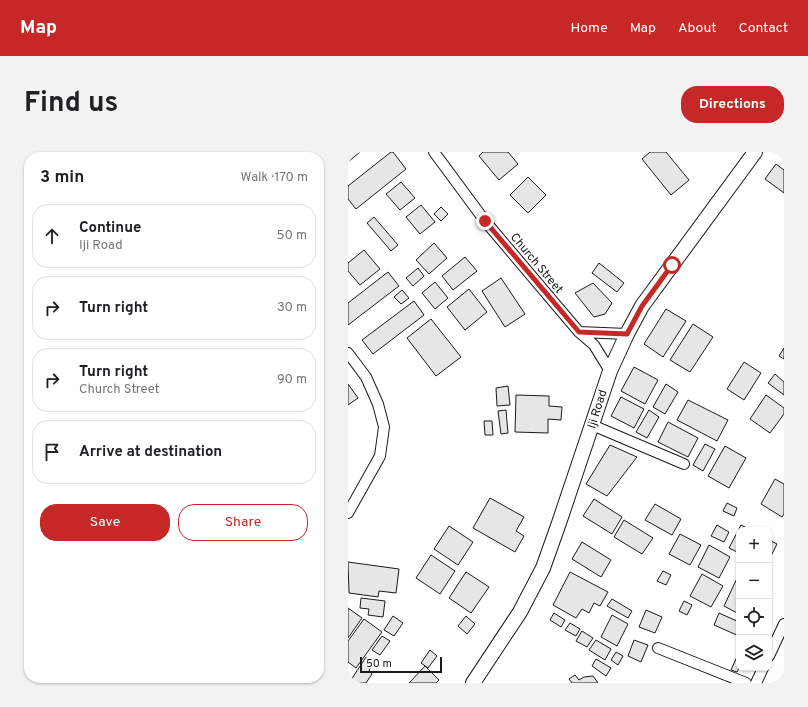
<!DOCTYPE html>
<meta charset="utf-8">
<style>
:root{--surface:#fff;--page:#f2f2f2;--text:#202124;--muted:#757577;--line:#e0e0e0;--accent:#c62828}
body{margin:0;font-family:Overpass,sans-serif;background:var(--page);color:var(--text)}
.controls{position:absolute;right:12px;bottom:12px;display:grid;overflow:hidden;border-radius:8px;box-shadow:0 1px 3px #0004}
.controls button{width:36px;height:36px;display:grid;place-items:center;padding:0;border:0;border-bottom:1px solid var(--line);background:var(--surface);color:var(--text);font:20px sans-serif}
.scale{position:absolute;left:12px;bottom:10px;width:82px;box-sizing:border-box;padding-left:4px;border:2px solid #1a1a1a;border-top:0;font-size:11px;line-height:14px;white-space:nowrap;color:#1a1a1a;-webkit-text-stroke:3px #fff;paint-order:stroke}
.stop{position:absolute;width:12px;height:12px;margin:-9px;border:3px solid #c62828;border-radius:50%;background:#fff}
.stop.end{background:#c62828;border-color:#fff;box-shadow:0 1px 4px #0008}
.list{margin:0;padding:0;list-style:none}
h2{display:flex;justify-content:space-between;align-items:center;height:52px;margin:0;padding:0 16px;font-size:17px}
h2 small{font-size:13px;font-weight:400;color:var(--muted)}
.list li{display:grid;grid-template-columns:26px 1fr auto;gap:12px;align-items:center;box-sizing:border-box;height:64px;margin:0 8px 8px;padding:0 8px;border:1px solid var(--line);border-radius:16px}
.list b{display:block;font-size:15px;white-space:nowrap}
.list p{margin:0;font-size:13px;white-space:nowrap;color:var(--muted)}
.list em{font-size:13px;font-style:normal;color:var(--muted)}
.actions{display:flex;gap:8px;padding:12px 16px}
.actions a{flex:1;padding:9px 0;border:1px solid var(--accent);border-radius:16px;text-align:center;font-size:14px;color:var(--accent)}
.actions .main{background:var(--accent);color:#fff}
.icon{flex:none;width:22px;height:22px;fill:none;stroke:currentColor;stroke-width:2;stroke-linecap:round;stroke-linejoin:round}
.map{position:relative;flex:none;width:436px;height:531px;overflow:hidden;border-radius:16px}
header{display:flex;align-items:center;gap:24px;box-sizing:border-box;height:56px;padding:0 20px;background:var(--accent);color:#fff}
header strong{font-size:19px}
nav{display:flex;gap:22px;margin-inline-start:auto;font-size:14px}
.intro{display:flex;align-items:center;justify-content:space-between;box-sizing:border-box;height:96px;padding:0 24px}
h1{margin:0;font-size:28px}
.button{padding:10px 18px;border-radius:16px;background:var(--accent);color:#fff;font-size:14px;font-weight:700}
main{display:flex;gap:24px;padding:0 24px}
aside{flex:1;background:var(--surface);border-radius:16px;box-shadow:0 1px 3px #0004}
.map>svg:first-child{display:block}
.building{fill:#e6e6e6;stroke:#1a1a1a}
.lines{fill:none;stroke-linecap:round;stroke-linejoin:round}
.street-casing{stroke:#1a1a1a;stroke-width:12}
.secondary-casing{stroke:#1a1a1a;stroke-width:16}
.street{stroke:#fff;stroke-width:10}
.secondary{stroke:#fff;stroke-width:14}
.route{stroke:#c62828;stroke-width:5}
.labels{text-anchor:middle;stroke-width:3;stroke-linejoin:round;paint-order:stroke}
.street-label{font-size:12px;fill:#1a1a1a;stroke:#fff}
</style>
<header>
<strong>Map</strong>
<nav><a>Home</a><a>Map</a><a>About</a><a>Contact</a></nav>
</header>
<div class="intro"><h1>Find us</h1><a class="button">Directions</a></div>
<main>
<aside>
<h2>3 min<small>Walk · 170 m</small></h2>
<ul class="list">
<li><svg class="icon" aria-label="ahead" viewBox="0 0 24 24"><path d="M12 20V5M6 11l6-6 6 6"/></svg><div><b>Continue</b><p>Iji Road</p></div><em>50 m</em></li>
<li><svg class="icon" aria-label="right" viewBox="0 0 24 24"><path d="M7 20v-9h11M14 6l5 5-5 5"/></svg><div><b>Turn right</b></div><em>30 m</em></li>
<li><svg class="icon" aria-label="right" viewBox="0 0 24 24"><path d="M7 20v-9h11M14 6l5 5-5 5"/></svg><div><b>Turn right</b><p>Church Street</p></div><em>90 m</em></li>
<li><svg class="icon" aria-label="arrive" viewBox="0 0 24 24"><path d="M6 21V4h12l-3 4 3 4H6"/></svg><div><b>Arrive at destination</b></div></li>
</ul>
<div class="actions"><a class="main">Save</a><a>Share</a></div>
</aside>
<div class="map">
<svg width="436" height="531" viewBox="0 0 436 531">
<rect width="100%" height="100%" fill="#fff"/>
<path class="building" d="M0,0H12L0,10Z
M43,0H45L58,17L8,57L0,47V34Z
M135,0H160L170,12L151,28L131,4Z
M302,0H318L341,28L323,43L294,7Z
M428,12L436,18V41L417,27Z
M180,25L198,43L180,61L162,43Z
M53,30L67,46L52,58L38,42Z
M73,53L87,70L72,82L58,65Z
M93,55L100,62L93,69L86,62Z
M26,65L50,93L43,99L19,71Z
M86,91L99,106L81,122L68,108Z
M16,98L32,117L12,133L0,119V111Z
M117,105L129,119L105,138L94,124Z
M251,111L276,131L269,140L244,121Z
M70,116L76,124L65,134L58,126Z
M40,120L51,134L0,173V151Z
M153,126L177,162L157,175L134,139Z
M87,130L100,146L87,157L74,141Z
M245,131L264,151L257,162L246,165L227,141Z
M121,137L139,160L117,178L99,155Z
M54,138L61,146L53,152L46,145Z
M66,149L76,163L25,202L14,188Z
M318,157L338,169L315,205L296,192Z
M83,167L113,205L88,224L59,186Z
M345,172L365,185L342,220L322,208Z
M436,196V207L431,204Z
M396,210L413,221L396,248L379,237Z
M286,215L310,228L297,252L273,239Z
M427,222L436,230V243L420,231Z
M0,232L10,246L0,253Z
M318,232L330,240L317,262L305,255Z
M160,234L162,253L149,254L148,236Z
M168,243L201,244V254L214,255L213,268L200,267V281L167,280Z
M418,243L436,256V262L422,281L402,267Z
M273,245L296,257L286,276L263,264Z
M340,248L380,268L369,289L329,268Z
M158,258L160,281L153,282L150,259Z
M301,258L311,265L299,286L288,280Z
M136,269H144L145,283H137Z
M320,270L350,286L340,305L310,290Z
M357,292L367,297L355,319L345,313Z
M262,293L289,305L259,344L238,332Z
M377,294L398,306L381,336L360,324Z
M427,327L436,332V362L434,365L413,352Z
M142,346L176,365L168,379L176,384L167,400L125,376Z
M246,347L274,365L264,382L235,364Z
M379,351L389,356L386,364L375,359Z
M307,352L333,367L324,383L297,368Z
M276,368L305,386L294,402L266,385Z
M369,373L381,380L376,390L363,384Z
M393,373L403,378H391V401L381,396Z
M101,374L125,390L110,413L86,397Z
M332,382L353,393L342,413L321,402Z
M421,388L429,392L421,408Z
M234,390L263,408L253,425L224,407Z
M361,393L382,405L371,426L350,415Z
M83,403L107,419L92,442L68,426Z
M0,410L51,417L48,441L31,439L30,445L1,441Z
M315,419L323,423L318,433L309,429Z
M118,420L141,435L123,461L101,446Z
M222,420L260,440L252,454L246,451L241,461L234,457L228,466L205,453Z
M354,422L375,434L363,455L342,444Z
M391,422V462L376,454Z
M13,446L37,449L35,465L20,463L21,457L12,456Z
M264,447L284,459L280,466L259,454Z
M336,449L344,453L339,463L331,459Z
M0,456L14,466L0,486Z
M298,458L314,465L307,481L291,475Z
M206,461L217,468L213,475L202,468Z
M371,461L391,470V484L366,473Z
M264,463L280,472L269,494L253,485Z
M45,464L55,471L46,484L36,478Z
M118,464L127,472L119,482L110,474Z
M16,467L34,480L8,516L0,510V489Z
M222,471L232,477L228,484L217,478Z
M234,479L245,486L239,495L228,489Z
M34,484L42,489L32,503L24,498Z
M248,488L263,497L257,508L241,498Z
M286,488L300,493L293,510L280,504Z
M82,498L89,504L80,516L73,511Z
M268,500L275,504L270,513L263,508Z
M391,500V516L389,520L383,518Z
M18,505L26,511L21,518L24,522L18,531H1Z
M248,507L263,516L258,524L244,514Z
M77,514L91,528L88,531H61Z
M227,523L231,528L236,525L245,524L250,531H224L221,527Z"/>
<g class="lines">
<g class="street-casing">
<path id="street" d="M86,0L137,69L231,180L246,193L262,219
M231,180L279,182
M0,201L18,225L30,252L36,275L32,304L0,361
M244,273L336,312
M310,496L398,531
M421,504L436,472
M408,531L415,516"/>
</g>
<g class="secondary-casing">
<path id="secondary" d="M125,531L172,460L195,416L211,371L262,219L279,182L294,154L407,0"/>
</g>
<use href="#street" class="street"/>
<use href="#secondary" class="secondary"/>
</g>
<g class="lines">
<path class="route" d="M137,69L231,180L279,182L294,154L324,113"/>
</g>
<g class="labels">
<g class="street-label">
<text transform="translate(189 111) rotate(50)" y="4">Church Street</text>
<text transform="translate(249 257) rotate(-73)" y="4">Iji Road</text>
</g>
</g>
</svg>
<div class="controls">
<button>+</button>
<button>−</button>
<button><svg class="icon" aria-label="locate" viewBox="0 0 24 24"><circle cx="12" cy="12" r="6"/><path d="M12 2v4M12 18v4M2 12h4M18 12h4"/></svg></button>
<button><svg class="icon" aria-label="layers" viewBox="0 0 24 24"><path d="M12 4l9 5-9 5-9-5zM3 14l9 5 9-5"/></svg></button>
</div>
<div class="scale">50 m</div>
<div class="stop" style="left:324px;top:113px"></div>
<div class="stop end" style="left:137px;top:69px"></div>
</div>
</main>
